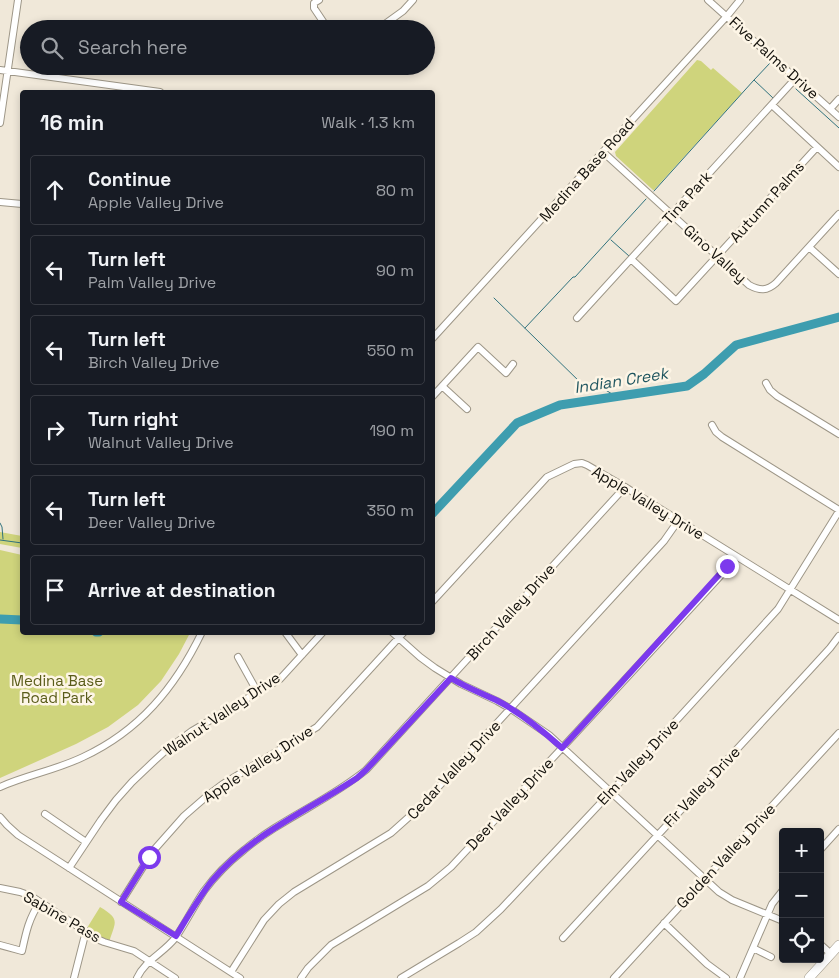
<!DOCTYPE html>
<meta charset="utf-8">
<style>
:root{--surface:#171b24;--page:#242831;--text:#f1f3f6;--muted:#9ea1a6;--line:#363941}
body{margin:0;font-family:"Space Grotesk",sans-serif;background:var(--page);color:var(--text)}
.controls{position:absolute;right:15px;bottom:15px;display:grid;overflow:hidden;border-radius:5px;box-shadow:0 2px 8px #0003}
.controls button{width:45px;height:45px;display:grid;place-items:center;padding:0;border:0;border-bottom:1px solid var(--line);background:var(--surface);color:var(--text);font:25px sans-serif}
.stop{position:absolute;width:15px;height:15px;margin:-11px;border:4px solid #7c3aed;border-radius:50%;background:#fff}
.stop.end{background:#7c3aed;border-color:#fff;box-shadow:0 1px 5px #0008}
.list{margin:0;padding:0;list-style:none}
h2{display:flex;justify-content:space-between;align-items:center;height:65px;margin:0;padding:0 20px;font-size:21px}
h2 small{font-size:16px;font-weight:400;color:var(--muted)}
.list li{display:grid;grid-template-columns:32px 1fr auto;gap:15px;align-items:center;box-sizing:border-box;height:70px;margin:0 10px 10px;padding:0 10px;border:1px solid var(--line);border-radius:5px}
.list b{display:block;font-size:19px;white-space:nowrap}
.list p{margin:0;font-size:16px;white-space:nowrap;color:var(--muted)}
.list em{font-size:16px;font-style:normal;color:var(--muted)}
.icon{flex:none;width:28px;height:28px;fill:none;stroke:currentColor;stroke-width:2;stroke-linecap:round;stroke-linejoin:round}
.map{position:relative;flex:none;width:839px;height:978px;overflow:hidden}
.search{position:absolute;background:var(--surface);box-shadow:0 2px 8px #0003;left:20px;top:20px;width:415px;height:55px;display:flex;align-items:center;gap:12px;box-sizing:border-box;padding:0 18px;border-radius:28px;color:var(--muted);font-size:19px}
.panel{position:absolute;background:var(--surface);box-shadow:0 2px 8px #0003;left:20px;top:90px;width:415px;height:545px;border-radius:5px}
.map>svg:first-child{display:block}
.green{fill:#cfd47c}
.lines{fill:none;stroke-linecap:round;stroke-linejoin:round}
.stream{stroke:#31737e;stroke-width:1}
.river{stroke:#3e9daf;stroke-width:9}
.minor-casing{stroke:#9d9687;stroke-width:8}
.major-casing{stroke:#9d9687;stroke-width:10}
.minor{stroke:#fff;stroke-width:6}
.major{stroke:#fff;stroke-width:9}
.route{stroke:#7c3aed;stroke-width:6}
.labels{text-anchor:middle;stroke-width:5;stroke-linejoin:round;paint-order:stroke}
.street-label{font-size:15px;fill:#12100b;stroke:#fdf5e6}
.park-label{font-size:15px;fill:#5a5c1a;stroke:#fdf5e6}
.water-label{font-size:16px;font-style:italic;fill:#1f555f;stroke:#fdf5e6}
</style>
<div class="map">
<svg width="839" height="978" viewBox="0 0 839 978">
<rect width="100%" height="100%" fill="#f0e8d9"/>
<path class="green" d="M697,60L701,61L711,70L713,68L742,93L654,190H653L616,156L615,152Z
M0,532L22,536V548L0,544Z
M0,550L22,555V632L190,633L179,654L161,681L138,705L108,727L76,744L0,778Z
M100,907C120,919 116,921 109,942L102,938L87,928Z"/>
<g class="lines">
<path class="stream" d="M770,63L754,80L773,98
M796,89L839,128
M654,191L754,80
M611,240L629,256
M494,298L583,385L587,387L599,386L617,397
M525,328L573,277H575L646,199
M0,523L2,527L3,539
M0,540L22,543"/>
<path class="river" d="M432,514L517,423L560,405L687,386L704,374L736,345L839,317
M0,619L22,620
M96,632H99"/>
<g class="minor-casing">
<path id="minor" d="M319,0L314,3V8L328,29
M708,0L839,117
M378,29L403,11L413,0
M0,70L160,92
M772,105L839,167
M830,109L839,99
M0,123L18,0
M603,152L749,285C760,291 767,291 776,283L839,214
M0,202L22,204
M809,247L839,274
M631,259L676,301L817,147
M577,318L796,78
M432,339L727,16L740,0
M766,383L770,390L777,396L839,434
M442,386L467,409
M432,397L478,347L506,373L513,364
M712,425L716,432L722,437L839,510
M432,602L547,477L574,464L582,463L587,465L625,487L839,620
M285,632L302,655
M392,632L420,657L435,668L461,684L497,701L511,709L549,735L719,892L732,900L783,921
M238,657L258,693
M0,787C27,775 56,770 83,757C139,731 175,688 202,632
M45,814L86,842
M0,817L7,825L18,835L240,978
M820,850L839,829
M69,868L101,820L116,800L132,782L152,763L164,752L192,731L280,679L323,632
M0,888L20,892L31,896L97,939L104,942L134,951L175,978
M121,902L153,851L184,816L207,796L223,784L317,727L404,632
M664,923L707,964L726,978
M563,938L808,672L830,648L839,636
M820,944L831,954
M0,945L22,951C26,932 29,918 40,902
M753,948L771,957
M231,972L264,920L279,904L294,892L391,833L419,808L664,541L678,521
M74,978L86,931
M137,978C145,960 164,953 176,937C186,922 194,906 204,891C215,876 230,861 244,850C281,819 328,801 366,770L625,487
M301,978L308,968L331,945L428,886L451,867L562,748L723,573L733,555
M401,978L459,943L476,932L501,909L611,792L778,609L839,511
M614,978L839,733
M740,978L772,904L783,890"/>
</g>
<g class="major-casing">
<path id="major" d="M809,978L839,945"/>
</g>
<use href="#minor" class="minor"/>
<use href="#major" class="major"/>
</g>
<g class="lines">
<path class="route" d="M149,857L121,902L176,936C187,918 198,899 211,882C251,834 306,812 357,778L366,770L451,678C465,687 481,693 496,700C520,712 542,730 562,748L727,566"/>
</g>
<g class="labels">
<g class="street-label">
<text transform="translate(774 58) rotate(42)" y="5">Five Palms Drive</text>
<text transform="translate(587 170) rotate(-48)" y="5">Medina Base Road</text>
<text transform="translate(687 198) rotate(-48)" y="5">Tina Park</text>
<text transform="translate(767 202) rotate(-48)" y="5">Autumn Palms</text>
<text transform="translate(715 254) rotate(42)" y="5">Gino Valley</text>
<text transform="translate(648 503) rotate(31)" y="5">Apple Valley Drive</text>
<text transform="translate(511 612) rotate(-48)" y="5">Birch Valley Drive</text>
<text transform="translate(222 714) rotate(-34)" y="5">Walnut Valley Drive</text>
<text transform="translate(638 762) rotate(-47)" y="5">Elm Valley Drive</text>
<text transform="translate(258 764) rotate(-33)" y="5">Apple Valley Drive</text>
<text transform="translate(454 770) rotate(-47)" y="5">Cedar Valley Drive</text>
<text transform="translate(702 787) rotate(-47)" y="5">Fir Valley Drive</text>
<text transform="translate(510 804) rotate(-47)" y="5">Deer Valley Drive</text>
<text transform="translate(726 856) rotate(-47)" y="5">Golden Valley Drive</text>
<text transform="translate(62 917) rotate(30)" y="5">Sabine Pass</text>
</g>
<g class="park-label">
<text x="57" y="686">Medina Base<tspan x="57" dy="17">Road Park</tspan></text>
</g>
<g class="water-label">
<text transform="translate(621 380) rotate(-9)" y="6">Indian Creek</text>
</g>
</g>
</svg>
<div class="controls">
<button>+</button>
<button>−</button>
<button><svg class="icon" aria-label="locate" viewBox="0 0 24 24"><circle cx="12" cy="12" r="6"/><path d="M12 2v4M12 18v4M2 12h4M18 12h4"/></svg></button>
</div>
<div class="stop" style="left:149px;top:857px"></div>
<div class="stop end" style="left:727px;top:566px"></div>
<div class="search"><svg class="icon" aria-label="search" viewBox="0 0 24 24"><circle cx="10" cy="10" r="6"/><path d="M15 15l6 6"/></svg>Search here</div>
<section class="panel">
<h2>16 min<small>Walk · 1.3 km</small></h2>
<ul class="list">
<li><svg class="icon" aria-label="ahead" viewBox="0 0 24 24"><path d="M12 20V5M6 11l6-6 6 6"/></svg><div><b>Continue</b><p>Apple Valley Drive</p></div><em>80 m</em></li>
<li><svg class="icon" aria-label="left" viewBox="0 0 24 24"><path d="M17 20v-9H6M10 6l-5 5 5 5"/></svg><div><b>Turn left</b><p>Palm Valley Drive</p></div><em>90 m</em></li>
<li><svg class="icon" aria-label="left" viewBox="0 0 24 24"><path d="M17 20v-9H6M10 6l-5 5 5 5"/></svg><div><b>Turn left</b><p>Birch Valley Drive</p></div><em>550 m</em></li>
<li><svg class="icon" aria-label="right" viewBox="0 0 24 24"><path d="M7 20v-9h11M14 6l5 5-5 5"/></svg><div><b>Turn right</b><p>Walnut Valley Drive</p></div><em>190 m</em></li>
<li><svg class="icon" aria-label="left" viewBox="0 0 24 24"><path d="M17 20v-9H6M10 6l-5 5 5 5"/></svg><div><b>Turn left</b><p>Deer Valley Drive</p></div><em>350 m</em></li>
<li><svg class="icon" aria-label="arrive" viewBox="0 0 24 24"><path d="M6 21V4h12l-3 4 3 4H6"/></svg><div><b>Arrive at destination</b></div></li>
</ul>
</section>
</div>
